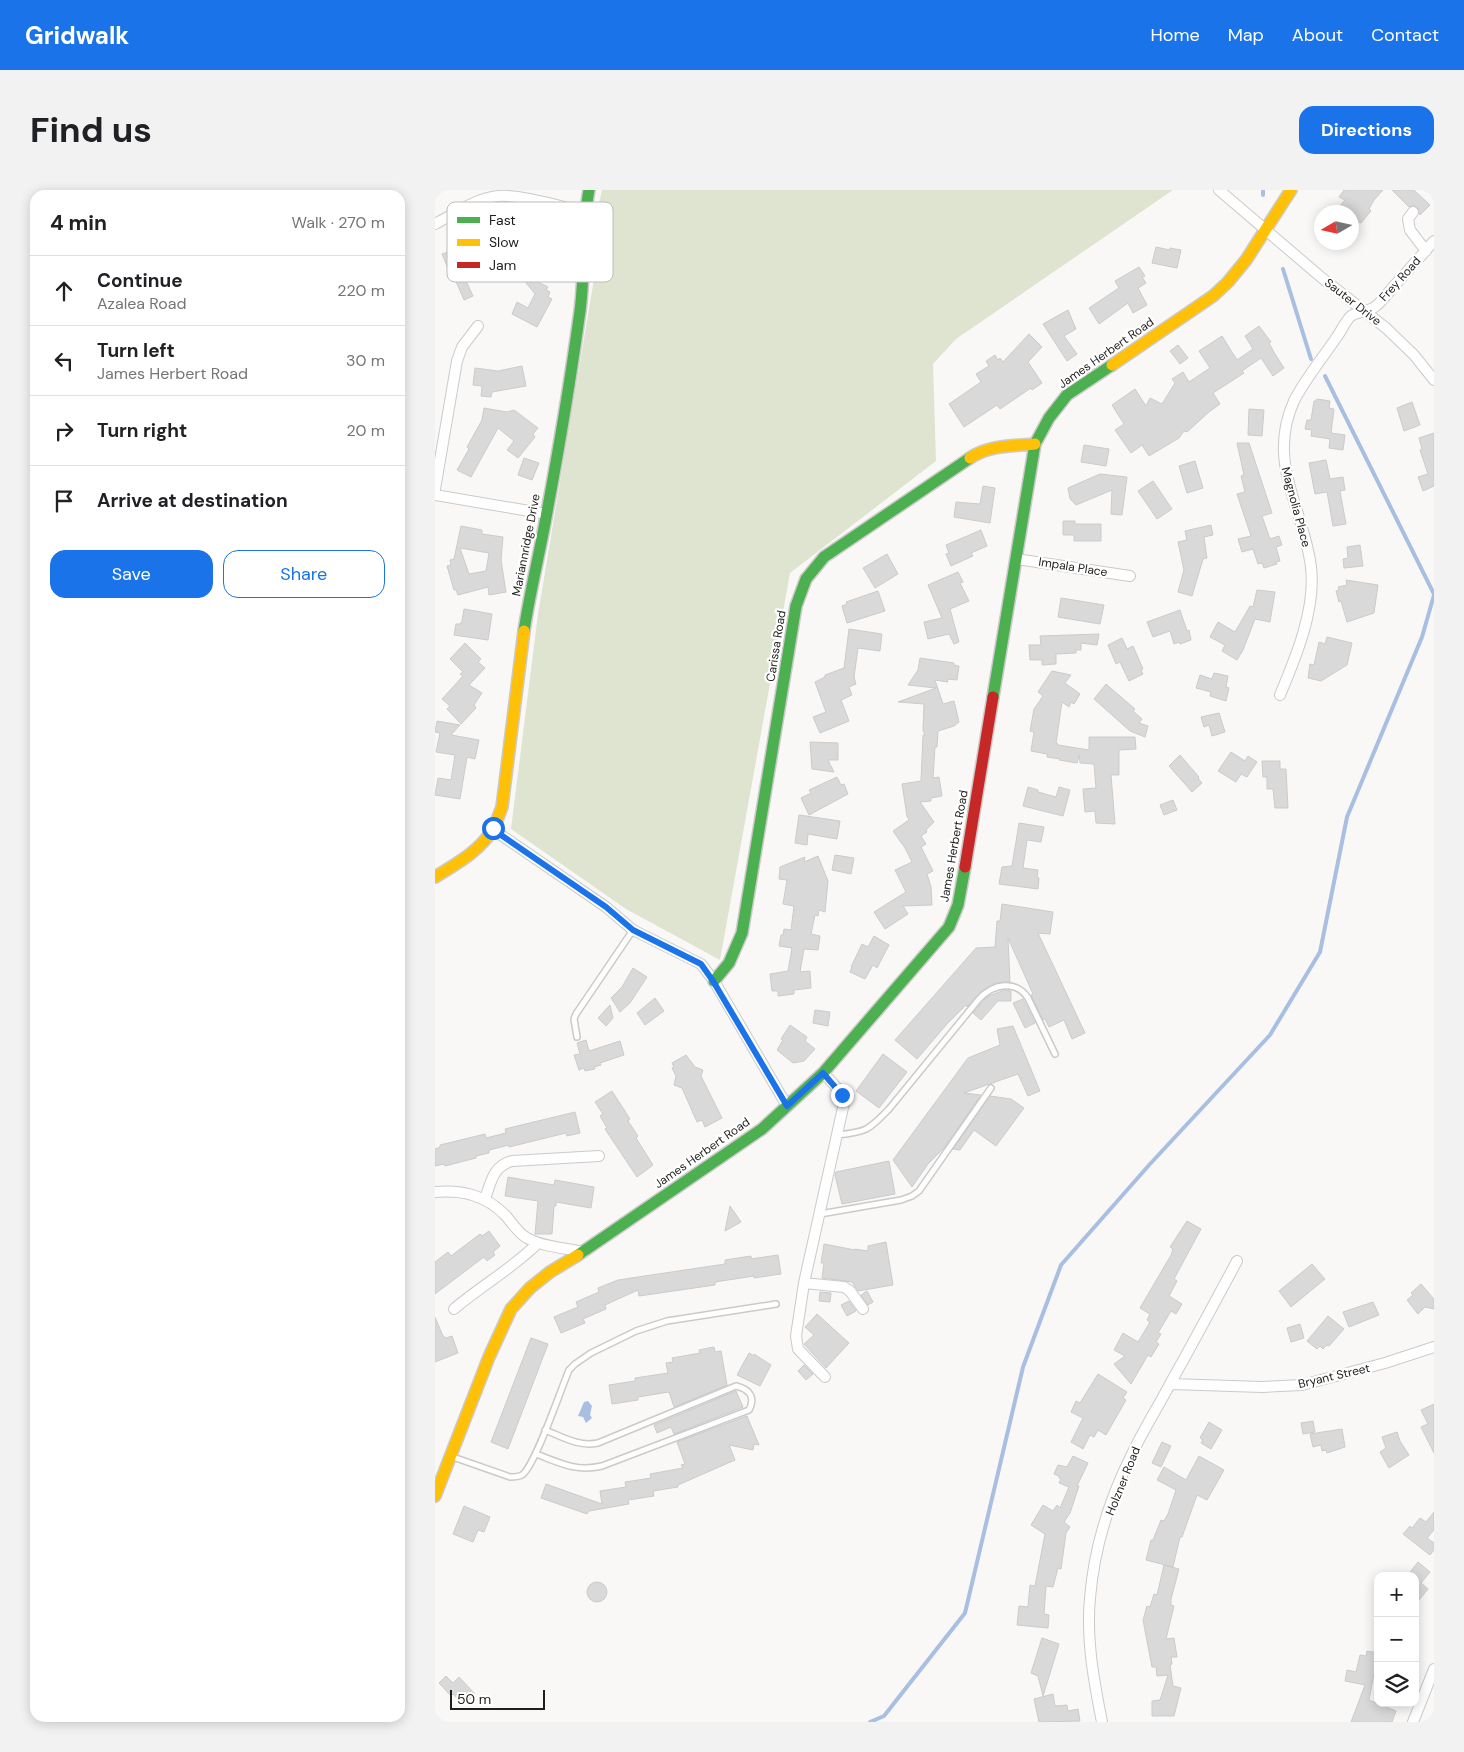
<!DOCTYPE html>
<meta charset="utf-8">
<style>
:root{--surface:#fff;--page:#f2f2f2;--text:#202124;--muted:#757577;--line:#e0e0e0;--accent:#1a73e8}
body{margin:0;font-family:"DM Sans",sans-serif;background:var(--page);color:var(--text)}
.controls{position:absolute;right:15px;bottom:15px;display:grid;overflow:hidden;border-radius:10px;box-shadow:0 2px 12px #0003}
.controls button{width:45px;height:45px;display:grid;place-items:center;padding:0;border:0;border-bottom:1px solid var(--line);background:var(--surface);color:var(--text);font:25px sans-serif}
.compass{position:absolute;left:879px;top:15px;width:45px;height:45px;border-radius:50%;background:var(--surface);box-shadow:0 2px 12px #0003;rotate:261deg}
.scale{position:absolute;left:15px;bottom:12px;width:95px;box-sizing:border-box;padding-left:5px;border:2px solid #1f1e1d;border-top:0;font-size:14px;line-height:18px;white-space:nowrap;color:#1f1e1d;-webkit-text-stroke:4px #fff;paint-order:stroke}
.stop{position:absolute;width:15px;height:15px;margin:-11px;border:4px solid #1a73e8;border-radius:50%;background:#fff}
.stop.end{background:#1a73e8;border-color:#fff;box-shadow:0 1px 5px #0008}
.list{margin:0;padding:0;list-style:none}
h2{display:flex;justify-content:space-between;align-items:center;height:65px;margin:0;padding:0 20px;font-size:21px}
h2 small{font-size:16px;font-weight:400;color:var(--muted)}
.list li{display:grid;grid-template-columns:32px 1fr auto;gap:15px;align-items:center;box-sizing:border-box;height:70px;padding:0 20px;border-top:1px solid var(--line)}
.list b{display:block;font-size:19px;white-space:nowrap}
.list p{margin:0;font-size:16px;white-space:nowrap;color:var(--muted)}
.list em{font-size:16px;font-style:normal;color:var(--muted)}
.actions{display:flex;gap:10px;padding:15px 20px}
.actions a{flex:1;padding:11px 0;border:1px solid var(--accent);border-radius:15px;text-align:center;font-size:18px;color:var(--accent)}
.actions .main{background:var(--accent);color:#fff}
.icon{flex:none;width:28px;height:28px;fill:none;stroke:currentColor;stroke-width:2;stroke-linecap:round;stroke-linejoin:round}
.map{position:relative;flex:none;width:999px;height:1532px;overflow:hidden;border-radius:15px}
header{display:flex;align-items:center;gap:30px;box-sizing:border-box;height:70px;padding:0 25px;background:var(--accent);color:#fff}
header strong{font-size:24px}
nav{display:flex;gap:28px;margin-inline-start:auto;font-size:18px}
.intro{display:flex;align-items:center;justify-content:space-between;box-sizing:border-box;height:120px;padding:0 30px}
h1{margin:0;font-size:35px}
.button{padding:12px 22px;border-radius:15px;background:var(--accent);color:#fff;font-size:18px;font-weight:700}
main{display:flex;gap:30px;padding:0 30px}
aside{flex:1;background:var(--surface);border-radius:15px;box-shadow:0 2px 12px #0003}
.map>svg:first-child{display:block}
.green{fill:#dee4cf}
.water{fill:#a8bfe2}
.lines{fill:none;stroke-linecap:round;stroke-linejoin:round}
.stream{stroke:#a8bfe2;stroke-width:4}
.building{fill:#dad9d9;stroke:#cccbca;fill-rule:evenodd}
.lane-casing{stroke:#cccac9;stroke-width:8}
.street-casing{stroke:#cccac9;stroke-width:12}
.fast-casing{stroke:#cccac9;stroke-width:14}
.slow-casing{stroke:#cccac9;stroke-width:14}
.jam-casing{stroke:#cccac9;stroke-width:14}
.lane{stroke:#fefefe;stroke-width:5}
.street{stroke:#fefefe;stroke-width:10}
.fast{stroke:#4caf50;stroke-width:11}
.slow{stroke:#ffc107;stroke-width:11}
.jam{stroke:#c62828;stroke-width:11}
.route{stroke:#1a73e8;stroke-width:6}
.labels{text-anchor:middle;stroke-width:4.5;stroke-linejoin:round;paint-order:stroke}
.street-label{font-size:12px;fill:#1f1e1d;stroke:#fff}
.key{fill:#fff;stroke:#bcbcbb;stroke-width:1}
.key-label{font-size:14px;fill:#1f1e1d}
</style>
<header>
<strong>Gridwalk</strong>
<nav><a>Home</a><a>Map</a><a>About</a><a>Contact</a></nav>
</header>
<div class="intro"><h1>Find us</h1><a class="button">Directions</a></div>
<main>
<aside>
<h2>4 min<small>Walk · 270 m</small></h2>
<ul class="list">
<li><svg class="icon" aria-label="ahead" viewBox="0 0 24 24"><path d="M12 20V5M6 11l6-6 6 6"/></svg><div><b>Continue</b><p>Azalea Road</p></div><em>220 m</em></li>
<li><svg class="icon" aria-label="left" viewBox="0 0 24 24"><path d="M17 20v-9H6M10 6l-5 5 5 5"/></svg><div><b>Turn left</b><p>James Herbert Road</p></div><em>30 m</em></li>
<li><svg class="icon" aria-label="right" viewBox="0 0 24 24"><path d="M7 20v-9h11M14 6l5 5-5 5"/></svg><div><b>Turn right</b></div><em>20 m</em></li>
<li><svg class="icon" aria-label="arrive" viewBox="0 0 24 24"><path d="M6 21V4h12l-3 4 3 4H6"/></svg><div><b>Arrive at destination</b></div></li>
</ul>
<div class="actions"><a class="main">Save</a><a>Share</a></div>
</aside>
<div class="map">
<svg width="999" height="1532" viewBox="0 0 999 1532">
<rect width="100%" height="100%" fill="#faf8f7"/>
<path class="green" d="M167,0H738L521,149L498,174L501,271L355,383L285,770L191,719L76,639L103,424L164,59L161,26Z"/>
<path class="water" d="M153,1211L157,1216L155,1225L157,1228L151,1233L148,1227L143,1226L149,1212Z"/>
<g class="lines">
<path class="stream" d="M828,0V5
M848,79L876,169
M890,186L999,404
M435,1532L449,1526L530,1423L588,1177L626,1075L715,974L835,845L885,762L912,627L987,447L999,405"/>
</g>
<path class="building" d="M909,0H948L939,10L934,19L936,21L926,33L924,32L916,45V22H909L903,18L910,10L904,7Z
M957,0H979L995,15L985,25L982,17L978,15L974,17Z
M82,48L107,79L95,88L113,97L111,100L115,102L113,107L117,109L102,137L77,124L82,112L93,118L100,104L81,80L67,91L52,72Z
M44,51L51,71L26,80L38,106L29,110L16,80L14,81L7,64Z
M721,57L735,60V58L746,60L742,78L717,73Z
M704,77L710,86L707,87L711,93L703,98L712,115L698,123L693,113L664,134L654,118L684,98L680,91Z
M633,120L641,139L629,146L642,164L632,171L608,134Z
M824,136L836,152L834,153L840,164L849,178L838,186L826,168L807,181L809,183L778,203L785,214L774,222L752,242L749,241L744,248L714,266L707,255L696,263L680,240L689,234L677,215L700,199L711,216L715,208L727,214L740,193L737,189L748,182L754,192L775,178L764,161L787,146L802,170L818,159L810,146Z
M594,144L607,157L593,172L607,193L597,200L596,198L565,219L562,215L529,237L514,214L546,192L541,184L554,176L551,171L560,165L563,170L565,168L568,172Z
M743,155L753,168L745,174L735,161Z
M87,176L91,196L57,202L56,207L46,206L47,196L38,195L40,178L63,181Z
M882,209L895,211L894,218L899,219L896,243L910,245L908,260L894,258L895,249L876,246L877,240L870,239L872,230H876L879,211H881Z
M977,212L985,235L969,241L962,218Z
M49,218L72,222L79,220L103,238L98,244L100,247L83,268L72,260L79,251L63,238L36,287L22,280L34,259L32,257L47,230Z
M814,219L829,220L827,246L813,245Z
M999,243V296L988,301L983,287L993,284L985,260L987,259L984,248Z
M802,253H814L837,323L827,326L835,349L844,346L847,355L841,357L845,371L841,372L842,374L829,378L827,373L823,374L818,359L807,362L803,349L816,346L802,304L810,302L806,286L809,285Z
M649,255L674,259L671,276L646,272Z
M89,268L104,273L97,290L83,285Z
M891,270L895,289L908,287L910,300L905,301L911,334L898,336L892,302L880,304L874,273Z
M760,271L768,298L752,303L744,276Z
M665,284L692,287L687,325L676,324L677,300L641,315L635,309L633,298Z
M718,291L737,319L722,329L703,301Z
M548,296L560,298L555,333L519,327L521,312L545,314Z
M628,331H640V334H666V351H639V345H628Z
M776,335L778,345L769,347L772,368L768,369L757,406L743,402L749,380L743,352L752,350L750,341Z
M26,336L47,340V344L68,347L66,370L71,402L54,405L53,397L23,405L21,400H19L12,376L16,375L15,370L19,369ZM25,358L54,363L51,381L34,384Z
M546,340L552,356L536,363L538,366L516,376L511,364L514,363L511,355Z
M925,355L928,376L909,378L908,369L913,368L912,357Z
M452,364L463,384L440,398L428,378Z
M523,382L528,392L525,393L534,411L515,419L524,452L519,454L514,444L493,449L489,432L507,428L493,395Z
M911,390L943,395L939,423L912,432L906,411L904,412L901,401L904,400L903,397L912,395Z
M822,400L840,402L835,432L820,429L808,460L802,470L787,461L790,455L775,447L783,432L800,442L815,416L818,417Z
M443,401L450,421L412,433L407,416L412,414L411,412Z
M626,408L669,415L665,434L623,427Z
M29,419L57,424L53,450L19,445L21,434H25L27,431Z
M745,420L752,441L754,440L756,450L745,454L744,452L739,454L735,441L718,447L712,432Z
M414,439L447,444L445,461L423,458L419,487L421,494L414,497L417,505L406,510L414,531L385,543L378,527L391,522L380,492L390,487V485L409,478Z
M664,444L662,455L646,453V460H641V463L621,464V474L607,475V470H595L594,455H606L605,446Z
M892,447L917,453L912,475L886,491L873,488L875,474L879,475L884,452L890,454Z
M687,448L692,459L698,456L708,479L706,480L708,484L694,491L685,472L681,474L673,455Z
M30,453L46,469L43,472L50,478L34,495L47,503L39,515L41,518L26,534L12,519L15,516L7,509L28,486L25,484L28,482L15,469Z
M485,468L519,473V475L524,476L522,490L512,489L513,492L500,490L508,514L519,511L524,532L519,536L503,541L502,557H500L498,588L504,587L507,606L496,608V611L485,612L499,632L491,640L492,642L486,646L491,654L486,657L498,681L492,684L496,697L497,715L468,716L473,724L450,739L439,722L471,702L460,680L477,672L470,658L458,641L474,630L472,626L467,594L486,591L488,545H490L488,540L489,514L463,512L501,498L473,495L483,480Z
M617,481L636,485L630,493L645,504L639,514L636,512L634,517L627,512L621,553L623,554V555L654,560V547H700L701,559L684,560V585H676L680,634L661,633L660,621L650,622L648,599L661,598L659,574L645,573L644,565L642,573L624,570L625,569L612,567V564L596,561L599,542L595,541L599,519L608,506L603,502Z
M779,483L793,486L791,497L794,498L791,511L775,506L776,502L761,498L765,485L777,489Z
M671,494L700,519L698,521L707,529L704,533L713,536L710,547L695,541L659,509Z
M784,523L790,542L777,546L774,535L769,537L766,527Z
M2,531L25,535L16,545L44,550L40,569L32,567L25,609L0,605L3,588L16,590L20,565L1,562L5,543L0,542Z
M375,552L403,553V570H393L399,582L377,579Z
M796,562L810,571L813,566L822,572L812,587L806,584L801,592L783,581Z
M745,565L764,587L763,588L767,593L757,602L734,576Z
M827,571H845V579H851L853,618H840L838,599H832V587H828Z
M402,587L406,595L409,594L413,604L374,625L366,608L376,603L374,600Z
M593,597L603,600V602L621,607L624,597L635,600L628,626L588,616Z
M738,610L742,620L729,625L725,615Z
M364,625L405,631L402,649L373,644L372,655L360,653Z
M584,633L609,637L606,652L592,650L588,678L603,680L602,687L604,688L603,699L564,694L567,677L577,676Z
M400,665L419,668L416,684L397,680Z
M383,666L393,691L390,722L384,720L383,726L380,725L376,744L385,746L383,760L369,759L365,782L375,781L376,798L359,800V804L343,806V801H337L335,784L353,781L357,758L344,756L346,745H348L349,739L356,740L359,716L348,714L352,690L344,689L345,677L370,667L369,672Z
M567,714L618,722L615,744L603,743L650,843L637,849L629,830L614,837L610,829L608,830L596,805L598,804L573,748L575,792L561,793L547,801L532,817L531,815L512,834L482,869L460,850L541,758L560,757L562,731H565Z
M439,746L454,755L442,778L438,775L430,789L415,782L417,777H416L427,754L433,757Z
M198,778L212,787L195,813L185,822L176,808L187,797Z
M569,800L576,801V811H563L546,830L538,823L552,807Z
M220,808L229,821L210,835L202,823Z
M588,809L600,833L590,838L578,813Z
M175,815L178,828L171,836L163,828Z
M380,820L395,822L393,836L378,833Z
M355,835L372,847L370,851L380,859L369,871L358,873L342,860L348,850L346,849Z
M578,836L605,901L593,906L583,884L529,903L546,905L509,958L493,974L477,997L458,970L533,868L565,855L562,839Z
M151,850L154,861L185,851L189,865L165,873L166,875L159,877L160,879L150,881L149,878L144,880L139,865L145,864L142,853Z
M448,864L472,882L444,918L421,901Z
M251,865L260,877L268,880L266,886L287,928L270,937L267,930L262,932L247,898L239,895L241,886L237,878L239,877L237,873Z
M177,901L195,929L193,931L203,946L201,948L218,975L202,987L170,939L172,938L165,926L168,924L160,912Z
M555,906L576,909L589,918L561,956L539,940L525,960L518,959Z
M140,922L145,943L132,946L131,943L74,957V955L54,960V963L41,966V968L10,976L9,974L0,976V959L5,957V955L50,944L51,948L71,943L70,939Z
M454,971L460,1004L407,1014L400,985L401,982Z
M73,987L119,995L120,990L159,997L156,1018L121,1012V1016H119L117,1044H100L103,1011L70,1006Z
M295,1016L306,1032L290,1041Z
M752,1031L766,1039L739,1089L742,1091L734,1106L747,1114L741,1124L736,1121L723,1143L726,1144L721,1152L724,1154L716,1167L713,1165L696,1194L679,1174L690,1166L679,1160L688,1143L703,1152L715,1132L712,1130L715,1124L705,1118L736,1065L738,1059L735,1057Z
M54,1041L65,1056L58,1062L60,1065L52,1071L49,1067L0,1104V1072L13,1062L16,1066L45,1044L47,1046Z
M451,1052L458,1095L423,1101L417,1092L387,1088L389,1073H386L389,1054L420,1060V1059L433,1061V1056Z
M343,1065L346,1084L319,1088V1086L280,1092V1095L204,1106L203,1100L170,1115L171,1119L148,1129L150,1133L126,1143L119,1127L143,1117L141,1112L164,1102L163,1098L183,1090L290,1074V1070L316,1066V1069Z
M877,1074L890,1089L856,1117L844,1101Z
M986,1094L999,1109V1119L990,1117L983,1124L972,1110L978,1105L976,1103Z
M432,1101L438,1112L433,1115L426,1105Z
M385,1102L396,1103L395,1112L384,1111Z
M414,1111L421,1121L412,1126L406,1115Z
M938,1112L944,1125L914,1137L908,1122Z
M382,1124L414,1153L391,1178L369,1154L379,1145L370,1137Z
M893,1126L909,1139L894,1156L892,1155L888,1159L885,1156L882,1159L872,1151Z
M0,1127L8,1146L11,1148L17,1146L23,1163L0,1172Z
M865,1134L869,1148L856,1152L852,1138Z
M96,1148L113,1154L73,1259L56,1252Z
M279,1157L280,1162L286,1161L292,1195L239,1217L234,1202L203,1207V1210L177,1214L174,1195L200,1191V1188L233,1183L231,1173L238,1172L237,1168L265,1163L264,1160Z
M314,1163L319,1166V1164L336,1175L325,1196L302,1185Z
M369,1175L378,1184L371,1190L363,1181Z
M663,1184L692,1202L688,1208L691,1210L671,1245L663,1240L659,1247L655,1245L648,1259L636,1252L648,1228L636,1222L641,1211L645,1213Z
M301,1201L308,1217L239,1244L236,1237L222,1243L219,1235Z
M999,1214V1263L986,1237L993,1234L986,1220Z
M312,1226L324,1255L319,1254L318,1260L294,1255L300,1270L243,1295V1297L218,1301L219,1306L193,1310L194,1314L154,1321L152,1324L106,1308L111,1294L167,1314L165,1301L191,1297L190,1292L216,1288L215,1284L248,1278L246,1275L250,1274L242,1252Z
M878,1231L880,1242L868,1244L866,1233Z
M774,1232L787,1240L776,1259L766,1253L768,1250L765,1248Z
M907,1239L910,1257L892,1263L891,1260L887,1261L886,1255L878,1257L875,1244Z
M962,1242L965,1251L974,1265L954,1278L945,1262L951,1258L947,1247Z
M727,1252L736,1256L726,1277L717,1273Z
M638,1266L653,1273L642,1296H644L635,1323L629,1332L635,1337L631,1343L626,1379L623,1378L618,1397L611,1396L609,1424L614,1425L613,1438L582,1435L584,1416L593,1417L595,1395L600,1396L610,1344L596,1335L608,1315L618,1321L622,1315L625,1318L634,1297L624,1293L626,1289L624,1288V1286L619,1284L623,1275L632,1277Z
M764,1266L789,1280L772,1310L762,1305L747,1347H745L738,1377L711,1370L716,1350H718L726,1330L729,1331L733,1324L741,1300L722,1290L729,1277L751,1290Z
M29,1316L55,1327L49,1342L43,1340L38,1352L18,1344Z
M999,1322V1340L992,1348L999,1353V1360L995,1365L968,1344L975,1336L977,1338L985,1328L991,1332Z
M983,1372L995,1382L986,1393L993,1399L980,1415V1386H972Z
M729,1375L744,1379L736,1409V1415L739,1416L731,1449L739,1448L742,1467H736L737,1474L735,1475L738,1496L746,1498L739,1526H717V1511L725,1510L733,1485L722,1486L721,1477H717L708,1430L712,1416L715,1417L719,1404L722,1405Z
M152 1402a10 10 0 1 1 20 0a10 10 0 1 1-20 0Z
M607,1448L624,1454L608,1506L603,1486L596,1483Z
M932,1461L943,1463L934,1510L961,1521L957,1532H916L930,1495L910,1491L912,1480L921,1482L925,1465L931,1466Z
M11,1486L18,1493L24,1487L40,1504L29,1515L18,1504L16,1506L4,1493Z
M618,1504L620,1516L632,1515L633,1521L643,1519L645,1531L604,1532L599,1509Z"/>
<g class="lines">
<g class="lane-casing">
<path id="lane" d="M142,847L139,829L141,824L198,740
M402,945C431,942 433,941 454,919L544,809C558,794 580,789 593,808L620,864
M385,1024L466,1010L477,1006L484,1001L556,898
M101,1264C125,1273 141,1282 167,1276L314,1220C321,1207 314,1199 301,1196L163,1253C143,1257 128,1247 110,1240
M18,1267L75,1287C79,1287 83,1287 87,1285C100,1276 126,1199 134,1180L140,1174L156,1163L201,1141L232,1131L341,1114"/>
</g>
<g class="street-casing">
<path id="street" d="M784,0L887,88L951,138L979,165L999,190
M111,14L131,40L146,65
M978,22L973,29L975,40L991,61
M0,34C19,24 41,8 63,6C85,4 127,17 150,22
M0,299L22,171L27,157L43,136
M0,305L112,324
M581,369L695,386
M845,505C861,467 881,419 876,377C869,319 831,273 859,211C870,189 887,169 901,148C906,142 910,131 916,126C923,121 934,122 941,116C947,111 953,103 958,97C972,82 985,67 999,51
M58,638L66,645L171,717L198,740L266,774L279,791L352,916
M388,883C397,892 406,900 409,913L369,1093L361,1146L363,1159L390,1187
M0,1002C28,1000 51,1005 71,1026C77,1033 84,1044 92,1048C108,1057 131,1058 149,1062
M50,1009C56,992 58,976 77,971L164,966
M369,1093L409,1097L415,1101L428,1119
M19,1119C46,1096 78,1078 103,1053
M736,1194L827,1197L867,1195L950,1173L999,1157
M667,1532C659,1492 651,1449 655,1408C659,1359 675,1308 697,1264C708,1240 723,1217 735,1194C758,1153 780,1112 802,1071
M978,1532L999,1479"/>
</g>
<g class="fast-casing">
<path id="fast" d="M89,441C95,401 105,362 112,322C124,258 135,193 144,128C151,86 146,42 154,0
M558,507L600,254L614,228L632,205L677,175
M279,791L294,773L307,743L361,416L371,389L389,367L535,268
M143,1065L327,939L388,883L514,737L523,715L530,677"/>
</g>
<g class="slow-casing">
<path id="slow" d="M677,175L778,106L793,92L811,70L856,0
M535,268C554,255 578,256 600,254
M0,687C21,674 45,661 58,639C62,632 64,624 67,617L89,441
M0,1306L54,1167L76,1119L95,1098L115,1082L143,1065"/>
</g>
<g class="jam-casing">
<path id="jam" d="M530,677L558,507"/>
</g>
<use href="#lane" class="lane"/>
<use href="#street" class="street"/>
<use href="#fast" class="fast"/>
<use href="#slow" class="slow"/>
<use href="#jam" class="jam"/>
</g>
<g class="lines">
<path class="route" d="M58,638L66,645L171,717L198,740L266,774L278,791L352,916L388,883L407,905"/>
</g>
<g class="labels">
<g class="street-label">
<text transform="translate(965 89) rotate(-48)" y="4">Frey Road</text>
<text transform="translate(918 112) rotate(38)" y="4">Sauter Drive</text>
<text transform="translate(671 163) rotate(-35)" y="4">James Herbert Road</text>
<text transform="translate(861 317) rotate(75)" y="4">Magnolia Place</text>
<text transform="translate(91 355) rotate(-79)" y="4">Mariannridge Drive</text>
<text transform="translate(638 377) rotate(9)" y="4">Impala Place</text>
<text transform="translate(341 456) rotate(-81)" y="4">Carissa Road</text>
<text transform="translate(519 656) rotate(-80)" y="4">James Herbert Road</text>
<text transform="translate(267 963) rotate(-35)" y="4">James Herbert Road</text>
<text transform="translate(899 1186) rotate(-13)" y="4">Bryant Street</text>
<text transform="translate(688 1291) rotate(-68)" y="4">Holzner Road</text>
</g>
</g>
<rect x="12" y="12" width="166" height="80" rx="8" class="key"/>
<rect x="22" y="27" width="23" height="6" fill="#4caf50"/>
<rect x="22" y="49" width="23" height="7" fill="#ffc107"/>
<rect x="22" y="72" width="23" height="6" fill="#c62828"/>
<g class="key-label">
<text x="54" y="35">Fast</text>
<text x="54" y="57">Slow</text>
<text x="54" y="80">Jam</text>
</g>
</svg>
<div class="controls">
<button>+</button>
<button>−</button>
<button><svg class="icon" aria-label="layers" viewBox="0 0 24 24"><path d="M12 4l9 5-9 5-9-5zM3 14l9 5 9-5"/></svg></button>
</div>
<svg class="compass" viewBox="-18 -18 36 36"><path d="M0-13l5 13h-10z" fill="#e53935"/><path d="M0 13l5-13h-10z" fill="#757577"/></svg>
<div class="scale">50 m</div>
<div class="stop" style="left:58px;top:638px"></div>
<div class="stop end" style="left:407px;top:905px"></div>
</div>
</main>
